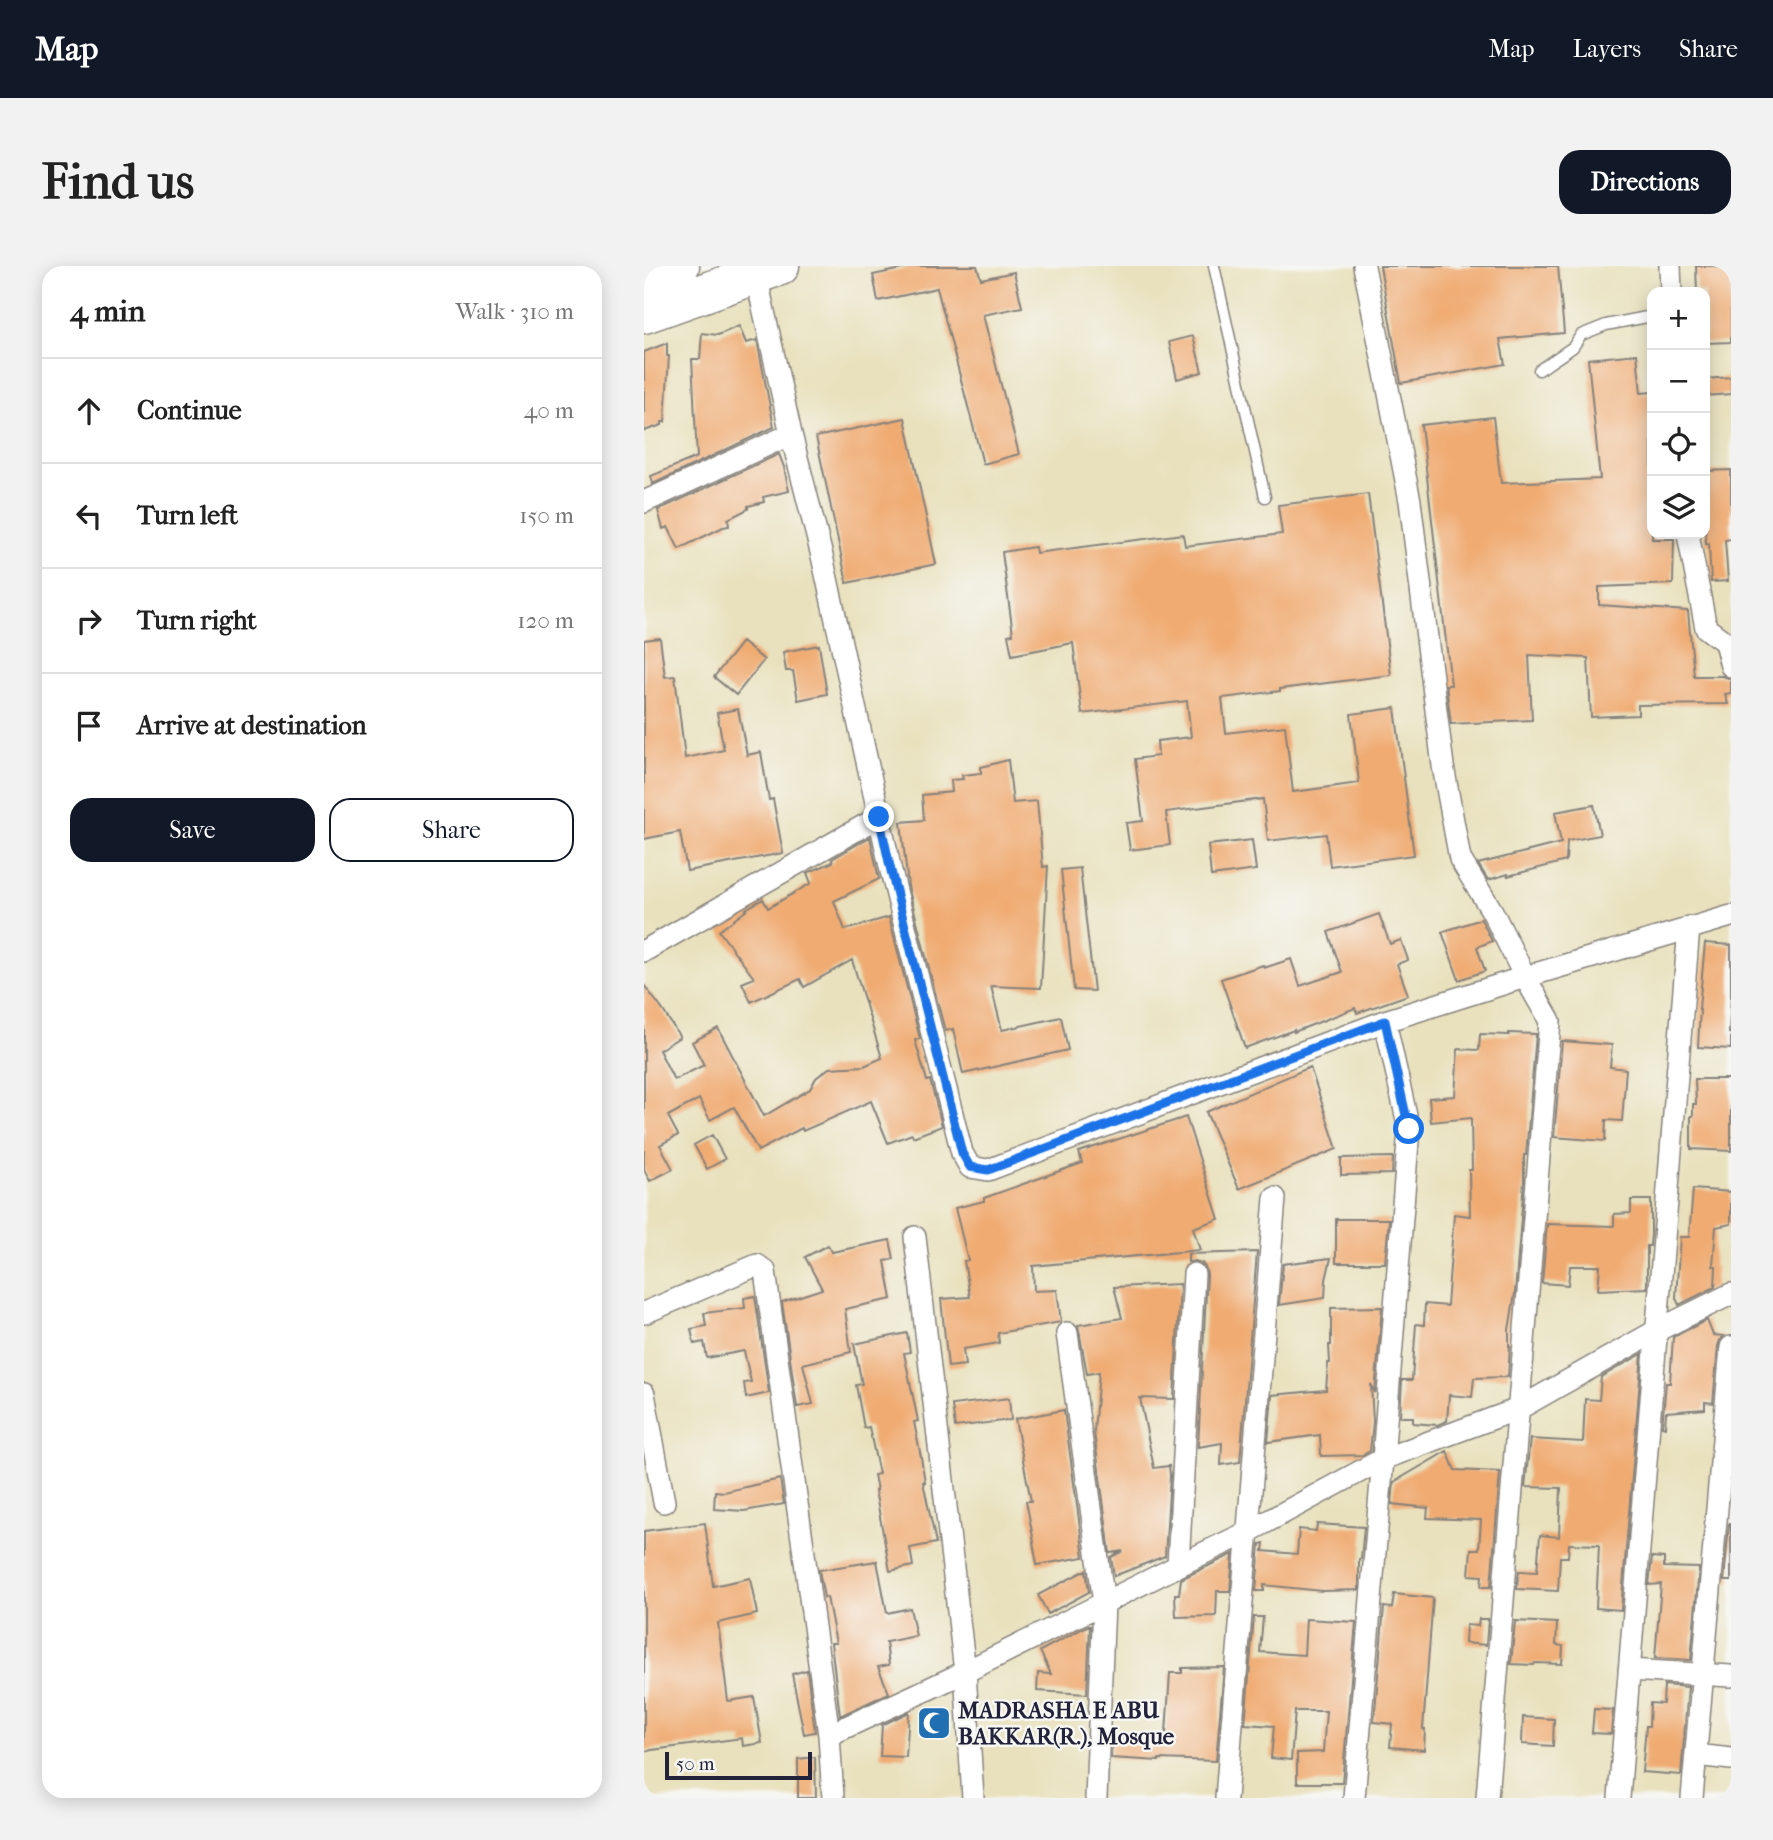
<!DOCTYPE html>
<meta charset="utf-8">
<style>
:root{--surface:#fff;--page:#f2f2f2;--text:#222;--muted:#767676;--line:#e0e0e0;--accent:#111827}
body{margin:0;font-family:"IM FELL French Canon",serif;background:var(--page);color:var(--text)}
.controls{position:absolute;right:21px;top:21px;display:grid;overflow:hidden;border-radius:14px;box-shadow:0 4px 18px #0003}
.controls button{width:63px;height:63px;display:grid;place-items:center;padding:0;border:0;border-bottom:2px solid var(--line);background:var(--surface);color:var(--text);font:35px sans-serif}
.scale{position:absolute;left:21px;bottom:18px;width:147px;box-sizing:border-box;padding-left:7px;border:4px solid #22223b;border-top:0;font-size:19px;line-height:24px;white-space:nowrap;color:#22223b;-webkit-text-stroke:5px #f6f6f2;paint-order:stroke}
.stop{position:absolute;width:21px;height:21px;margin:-16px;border:5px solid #1a73e8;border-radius:50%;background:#fff}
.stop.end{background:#1a73e8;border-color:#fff;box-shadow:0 2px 7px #0008}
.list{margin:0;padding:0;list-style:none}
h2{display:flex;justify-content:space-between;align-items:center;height:91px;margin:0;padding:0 28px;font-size:30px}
h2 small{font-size:23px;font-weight:400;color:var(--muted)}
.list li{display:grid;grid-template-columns:46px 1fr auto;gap:21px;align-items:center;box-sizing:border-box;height:105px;padding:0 28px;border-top:2px solid var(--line)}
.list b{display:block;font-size:26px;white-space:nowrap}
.list em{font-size:23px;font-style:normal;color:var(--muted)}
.actions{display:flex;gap:14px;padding:21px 28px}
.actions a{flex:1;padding:16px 0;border:2px solid var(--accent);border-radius:21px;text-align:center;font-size:24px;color:var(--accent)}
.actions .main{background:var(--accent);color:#fff}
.icon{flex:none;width:38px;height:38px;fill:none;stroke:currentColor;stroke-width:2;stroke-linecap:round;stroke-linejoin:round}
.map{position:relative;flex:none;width:1087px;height:1532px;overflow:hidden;border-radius:21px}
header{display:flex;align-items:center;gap:42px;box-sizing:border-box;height:98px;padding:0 35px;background:var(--accent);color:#fff}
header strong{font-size:33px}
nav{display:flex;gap:38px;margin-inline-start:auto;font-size:24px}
.intro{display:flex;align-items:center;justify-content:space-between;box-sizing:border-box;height:168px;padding:0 42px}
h1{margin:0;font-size:49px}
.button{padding:18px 32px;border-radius:21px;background:var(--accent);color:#fff;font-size:24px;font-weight:700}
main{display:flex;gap:42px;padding:0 42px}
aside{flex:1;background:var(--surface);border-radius:21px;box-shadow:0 4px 18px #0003}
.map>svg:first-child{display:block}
.building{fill:#f0ab72}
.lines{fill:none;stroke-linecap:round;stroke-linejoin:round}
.lane-casing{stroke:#86827c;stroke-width:13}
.street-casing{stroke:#86827c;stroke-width:24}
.highway-casing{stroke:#86827c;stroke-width:41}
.lane{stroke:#fff;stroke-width:10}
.street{stroke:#fff;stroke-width:21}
.highway{stroke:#fff;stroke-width:38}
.route{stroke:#1a73e8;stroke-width:9}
.labels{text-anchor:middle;stroke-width:5;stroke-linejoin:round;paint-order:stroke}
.poi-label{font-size:23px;font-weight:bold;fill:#22223b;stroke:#f6f6f2;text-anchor:start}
</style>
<header>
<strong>Map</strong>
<nav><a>Map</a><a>Layers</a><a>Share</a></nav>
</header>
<div class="intro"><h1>Find us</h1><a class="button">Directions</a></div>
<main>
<aside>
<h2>4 min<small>Walk · 310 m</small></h2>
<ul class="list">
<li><svg class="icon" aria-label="ahead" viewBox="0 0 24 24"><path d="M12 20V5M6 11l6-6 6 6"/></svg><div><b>Continue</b></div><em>40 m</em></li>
<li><svg class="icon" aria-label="left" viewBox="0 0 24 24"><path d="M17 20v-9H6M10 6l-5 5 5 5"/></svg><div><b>Turn left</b></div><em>150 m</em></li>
<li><svg class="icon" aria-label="right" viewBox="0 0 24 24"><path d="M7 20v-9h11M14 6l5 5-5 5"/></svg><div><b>Turn right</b></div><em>120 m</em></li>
<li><svg class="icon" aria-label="arrive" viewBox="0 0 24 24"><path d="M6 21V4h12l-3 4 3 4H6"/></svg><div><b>Arrive at destination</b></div></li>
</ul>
<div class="actions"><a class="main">Save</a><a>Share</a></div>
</aside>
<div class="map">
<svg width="1087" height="1532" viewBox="0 0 1087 1532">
<rect width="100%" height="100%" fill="#f6f6f2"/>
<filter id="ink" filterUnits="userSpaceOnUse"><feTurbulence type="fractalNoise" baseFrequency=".0143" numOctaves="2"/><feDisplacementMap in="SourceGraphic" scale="14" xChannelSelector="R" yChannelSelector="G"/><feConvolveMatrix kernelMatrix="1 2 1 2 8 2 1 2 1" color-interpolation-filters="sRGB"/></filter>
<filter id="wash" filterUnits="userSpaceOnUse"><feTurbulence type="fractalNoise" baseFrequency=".00686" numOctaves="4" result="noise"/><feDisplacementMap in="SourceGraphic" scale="28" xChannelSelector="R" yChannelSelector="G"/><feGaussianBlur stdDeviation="1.57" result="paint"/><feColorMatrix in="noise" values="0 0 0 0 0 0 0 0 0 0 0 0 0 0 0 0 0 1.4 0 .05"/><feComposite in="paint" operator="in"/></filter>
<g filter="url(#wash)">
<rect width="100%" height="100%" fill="#e9e1bd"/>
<g id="blocks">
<path class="building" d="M272,0H333L337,13L370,6L378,41L339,49L375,188L339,198L293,22L234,35L229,9Z
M736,0H914L920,67L856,73L861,98L757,117Z
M1052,0H1087V76L1061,77V26H1053Z
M95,60L102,77L113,74L130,161L9,218L7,210L53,191L48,93H56L58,67L74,69Z
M549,70L558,106L533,113L525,76Z
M23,77V90H25L21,156H18V159L0,165V86Z
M993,88L997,127L1008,126V273H1030L1029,318L955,321V339L1044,345L1050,410H1079L1087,413V427L1081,428L1084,438L994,439V449L947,451L944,392L885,389L888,454L807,458L802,419H807L777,159L849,151L857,217L956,213L944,93Z
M1087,111V128L1061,130V113Z
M261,152L292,298L203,317L172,171Z
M135,188L140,201L145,225L119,231L120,236L104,240V243L84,253L85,260L79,261L35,283L24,261L19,263L14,244Z
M1087,204V273L1081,274L1084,315L1067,316L1065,278H1062L1061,258V205Z
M724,228L747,409L636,423V425L578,432L582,467L641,460L649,526L715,517L707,448L751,442L770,589L686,600L682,568L624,575L619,533L522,546L526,579L486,584L482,557L499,555L491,493L514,490L513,475L547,471L543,435L438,448L429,377L368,389L364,369L369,368L358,286L391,281L392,287L539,268L541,280L638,268L634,239Z
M16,372L21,411L31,410L41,492L80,484L73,447L94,443L103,489L117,486L125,534L129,533L139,587L43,605L36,566L0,573V374Z
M98,376L120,394L92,429L70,411Z
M175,379L183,428L154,434L149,405H142L139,386Z
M364,494L369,537L393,535L399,601L404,600L397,722L347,720L358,764L417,751L424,784L319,808L309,763L301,765L264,620L257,556L280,554L278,529L308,526L307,514L319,513L318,509L337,507V501Z
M950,539L956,569L923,575L922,595L864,610V608L844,614L834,598L917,577L911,546Z
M226,571L235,613L190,635L201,664L245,651L276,773L271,774L283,815L286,814L298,860L269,871L268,868L244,877L227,835L159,865L158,862L114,885L90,841L66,854L55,833L24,850L34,869L16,879L29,903L6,915L0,904V719L18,743L36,771L15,784L30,814L60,799L48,776L74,762L120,850L166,823L172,812L185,802L220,800L238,792L208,694L160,721L156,713L107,736L98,717L110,712L75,665L103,644L102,643L119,633L124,642L167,617L163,607L189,596L188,593Z
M608,574L612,604L567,610L564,579Z
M436,602L450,725L430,724L417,604Z
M735,648L746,678L757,674L764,694L753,698L764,729L713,747L711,742L650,766V764L601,782L577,713L619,699L620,702L647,693L656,720L698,706L684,666Z
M837,653L848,675L833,681L841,705L815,714L798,666Z
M1061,677L1087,679V732L1085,767H1087V783L1054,781L1056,743H1055Z
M865,767L892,768L882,889H880V915L871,1027L865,1064V1080H866L864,1111L830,1112L828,1131L805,1129L803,1155L793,1159L769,1157V1151H756L758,1114H768L772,1058L780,1059L781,1038L803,1040L810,948L826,950L825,904H828L827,852L787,856L785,832L811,830L814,783L835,784L836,768L865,769Z
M918,775L968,779L966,801L982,803L978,855L962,854L961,875L910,871Z
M666,801L693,883L595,923L562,846Z
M1051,813H1087V885L1047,883V850H1049V838H1052Z
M542,851L575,953L549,962L556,984L389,1000L390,1025L413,1024L417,1056L354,1067L355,1077L319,1083L321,1099L304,1101L297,1033L326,1031L320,995L324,994L311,942L340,935V932L438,897L435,886Z
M68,869L81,893L63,903L50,879Z
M749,891L748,908L697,909V892Z
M1049,923L1087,926V958L1072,961L1069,1000H1072L1071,1021L1035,1039L1032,1032L1036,971H1045Z
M987,934H1007V967L1006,980H1003V1022L954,1024L956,1000H926L924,1019L898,1017L903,958L970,960V948L987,947Z
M692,953H745L741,997H692Z
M246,974L250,993L241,995L248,1033L201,1043L207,1086L159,1098L169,1138L153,1141L138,1036L178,1023L161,991L184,979L188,986Z
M613,986L596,1196L577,1199L578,1177L554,1181L563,1009L562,1003L558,997L551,995L544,996V988Z
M687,992L682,1014L681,1032L635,1039L639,998Z
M536,1018L530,1133L496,1132L510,1202L525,1200L526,1210L521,1290L470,1310L467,1291L479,1285L466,1287L450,1166L455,1106L443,1108L434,1059L478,1052L470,1021Z
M111,1030L125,1127L102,1132L100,1117L107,1116L100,1085L63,1092L60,1076L50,1078L47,1063L62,1060L60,1047L101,1042L100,1032Z
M738,1041L731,1127L727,1118L729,1156L726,1185L719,1189L677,1190L676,1169L624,1176L628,1129L682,1124L684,1097H686L685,1079H687V1042Z
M1063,1054L1069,1069L1080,1070L1076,1074L1074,1080L1069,1137L1061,1136V1143L1022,1146L1021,1161L1018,1160L1022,1117H1026L1029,1071Z
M263,1067L266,1086L260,1087L274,1155L270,1156L277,1191L281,1216H279L292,1277L266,1282L269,1300L246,1305L231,1224H233L230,1209L235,1208L225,1161L220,1162L212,1119L218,1118L210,1078Z
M998,1088L977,1344L952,1342L955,1279L925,1278L924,1291H916L914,1325L873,1323L875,1305L893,1306L896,1269L915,1271L917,1222L881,1221L886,1173L939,1176L941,1133L955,1134L957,1111Z
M365,1132L367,1154L311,1161L308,1139Z
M420,1144L440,1291L393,1299L389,1276H390L382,1235H387L371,1153Z
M803,1185L811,1204L856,1206L847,1321H837L838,1310L825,1309L827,1283H835L837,1254L783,1252L784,1242L748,1238L750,1216Z
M136,1213L140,1238L100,1245L70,1243L71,1225L80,1226Z
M61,1257L69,1320L106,1312L113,1348L74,1357L84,1435L110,1431L118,1477L99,1480L98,1472L0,1485V1265Z
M673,1258L720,1261L717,1293H715V1324L678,1325L620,1319V1325H612L616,1278L620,1277L619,1285L653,1288L655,1263L672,1265Z
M1085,1258H1087V1315H1080Z
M589,1288L586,1325H573L572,1350L532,1351L531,1328H535L537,1313Z
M1008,1291L1020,1292V1301L1055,1302L1047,1394L1011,1392L1017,1318L1005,1319Z
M233,1295L243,1347L266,1342L272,1370L242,1376L245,1399L234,1401L245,1427L196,1450L187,1377H192L183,1331L180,1332L175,1304Z
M442,1304L445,1326L404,1348L394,1329Z
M750,1328L789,1332L779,1463H781L780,1484L746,1481L748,1458L730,1456L740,1341L748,1342Z
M610,1351H619L616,1386L660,1389L662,1353L712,1356L698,1517H653V1487L679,1486L682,1445H651L647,1494L627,1492L630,1460L601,1458Z
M835,1353H844L842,1379L821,1377L822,1359L834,1360Z
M871,1355L913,1357L912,1379L919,1380L918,1398L891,1397L890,1399L867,1398Z
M443,1360H446L443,1428L393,1425L394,1407L407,1408L396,1385Z
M580,1401L572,1495L515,1493V1495L467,1492L468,1473L520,1476V1467H522L526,1407H538V1402Z
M163,1404L171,1466L160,1468L148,1408Z
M1020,1419L1044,1421L1037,1509L998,1506L1002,1460H1005L1006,1437L1019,1438Z
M950,1443L969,1444L967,1468L948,1467Z
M265,1446L262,1491L236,1490L238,1459Z
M879,1451L910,1453L909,1480L878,1478Z
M171,1491L172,1532H154V1493Z"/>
</g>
</g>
<g filter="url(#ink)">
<use href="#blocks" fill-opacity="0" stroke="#86827c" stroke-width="2"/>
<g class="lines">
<g class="lane-casing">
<path id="lane" d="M570,0L621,231
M895,104L929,81L937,69L962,59L1008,50"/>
</g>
<g class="street-casing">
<path id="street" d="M720,0L766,235L799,500L816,593L848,645L881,711L906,755L843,1532
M1026,0L1027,26
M112,9L147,168L178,290L247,605L318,887L326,901L344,904L741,755L881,711L1087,650
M0,236L147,168
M1044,268L1062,362L1081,376L1087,400
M0,685L235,551
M271,971L321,1406L329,1532
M0,1047L113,999L121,1005L185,1469
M423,1067L460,1337L452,1532
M0,1128L20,1236
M534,1299L550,1008
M985,1404L1087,1410
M1052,1489L1087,1493
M189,1532L185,1469L321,1406L560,1287L604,1266L739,1193L874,1143L1012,1065L1087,1028
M582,1532L631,932
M710,1532L739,1193L765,863L741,755
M975,1532L1045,661
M1048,1532L1087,1081"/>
</g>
<g class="highway-casing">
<path id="highway" d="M0,13L36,0
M0,48L136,0"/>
</g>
<use href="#lane" class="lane"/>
<use href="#street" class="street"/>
<use href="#highway" class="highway"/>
</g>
</g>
<g class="lines" filter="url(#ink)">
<path class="route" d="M235,551L247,605L318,887L326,901L344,904L741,755L765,863"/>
</g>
<defs>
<g id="mosque-square" transform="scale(1.75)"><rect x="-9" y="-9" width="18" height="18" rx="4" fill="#1f6fb2" stroke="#f6f6f2"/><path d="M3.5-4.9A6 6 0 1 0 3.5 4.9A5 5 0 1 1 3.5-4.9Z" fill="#fff"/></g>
</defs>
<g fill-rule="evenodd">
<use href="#mosque-square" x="290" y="1457"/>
</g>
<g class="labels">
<g class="poi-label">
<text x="314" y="1452">MADRASHA E ABU<tspan x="314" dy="26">BAKKAR(R.), Mosque</tspan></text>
</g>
</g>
</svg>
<div class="controls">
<button>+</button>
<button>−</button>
<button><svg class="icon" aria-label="locate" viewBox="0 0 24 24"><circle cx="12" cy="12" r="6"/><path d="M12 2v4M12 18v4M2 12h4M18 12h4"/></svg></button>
<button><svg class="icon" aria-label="layers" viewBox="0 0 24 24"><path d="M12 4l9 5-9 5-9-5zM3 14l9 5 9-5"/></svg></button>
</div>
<div class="scale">50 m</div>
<div class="stop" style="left:765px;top:863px"></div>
<div class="stop end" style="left:235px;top:551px"></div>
</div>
</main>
